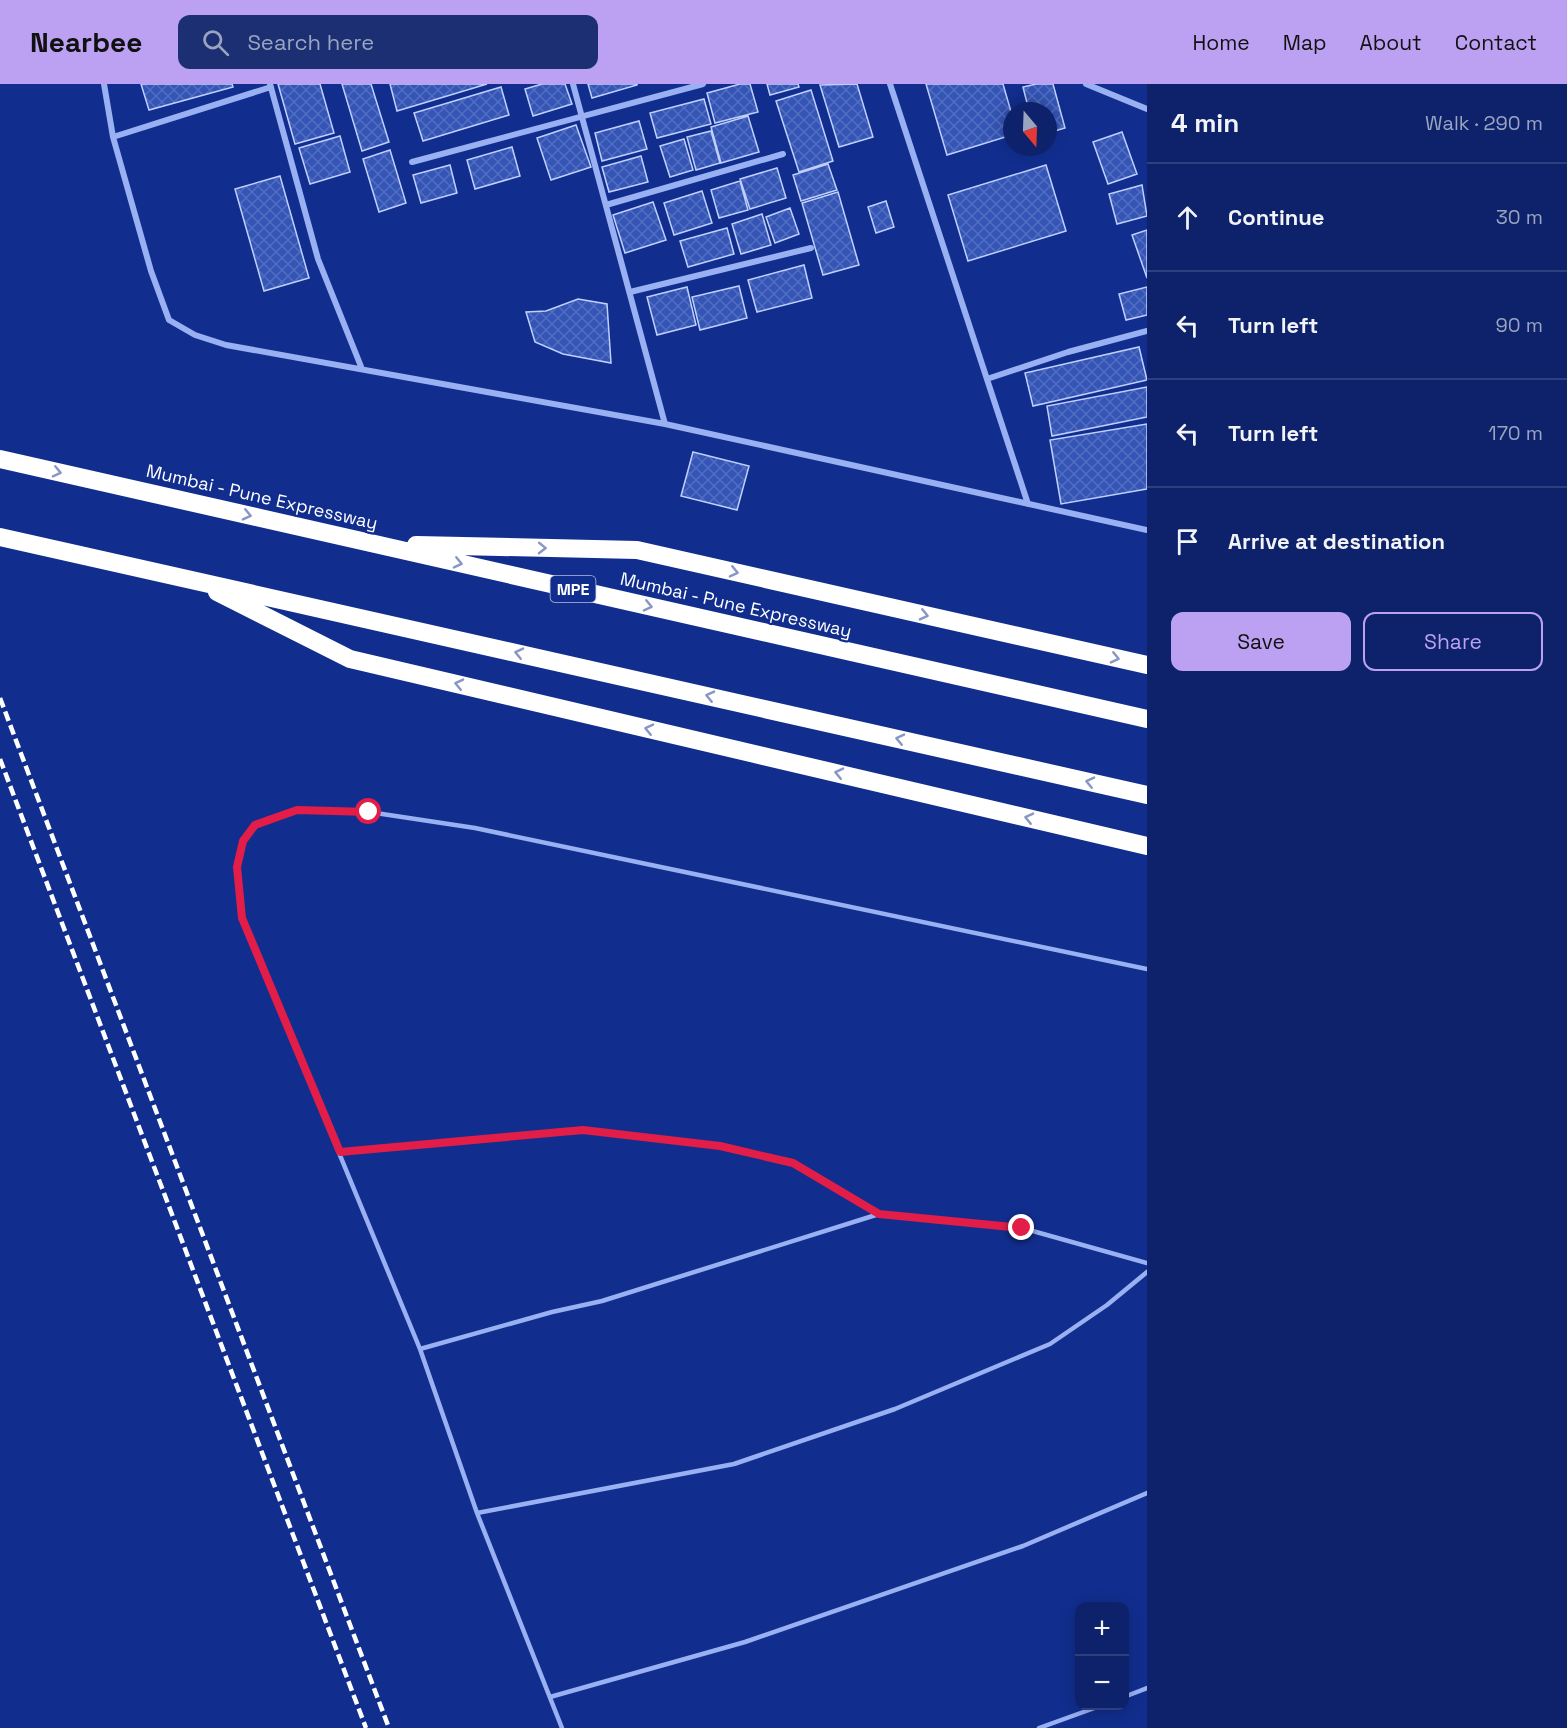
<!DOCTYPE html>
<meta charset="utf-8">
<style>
:root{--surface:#0d226a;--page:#1b2f72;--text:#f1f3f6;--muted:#9aa4c1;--line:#2d3f7e;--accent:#bca0f2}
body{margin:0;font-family:"Space Grotesk",sans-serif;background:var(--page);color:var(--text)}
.controls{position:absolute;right:18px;bottom:18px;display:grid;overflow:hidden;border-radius:12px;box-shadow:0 3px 15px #0003}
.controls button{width:54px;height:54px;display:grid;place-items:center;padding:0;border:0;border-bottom:2px solid var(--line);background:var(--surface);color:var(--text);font:30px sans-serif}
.compass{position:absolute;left:1003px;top:18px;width:54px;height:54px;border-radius:50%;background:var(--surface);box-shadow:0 3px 15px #0003;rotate:161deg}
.stop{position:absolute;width:18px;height:18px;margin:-14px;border:4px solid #e11d48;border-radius:50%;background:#fff}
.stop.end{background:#e11d48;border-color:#fff;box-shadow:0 2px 6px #0008}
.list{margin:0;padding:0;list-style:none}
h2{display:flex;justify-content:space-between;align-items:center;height:78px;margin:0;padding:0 24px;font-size:26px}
h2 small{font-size:20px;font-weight:400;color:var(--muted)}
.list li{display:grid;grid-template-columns:39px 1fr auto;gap:18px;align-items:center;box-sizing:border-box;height:108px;padding:0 24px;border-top:2px solid var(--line)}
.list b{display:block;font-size:22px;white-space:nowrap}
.list em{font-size:20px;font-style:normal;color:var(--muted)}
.actions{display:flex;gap:12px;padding:18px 24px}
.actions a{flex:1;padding:14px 0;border:2px solid var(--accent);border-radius:12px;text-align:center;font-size:21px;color:var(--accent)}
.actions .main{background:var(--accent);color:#111}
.icon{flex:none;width:33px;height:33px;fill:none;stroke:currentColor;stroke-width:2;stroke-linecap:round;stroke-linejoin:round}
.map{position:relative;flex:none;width:1147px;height:1644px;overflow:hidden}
header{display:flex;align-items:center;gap:36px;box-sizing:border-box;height:84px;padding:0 30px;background:var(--accent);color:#111}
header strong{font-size:28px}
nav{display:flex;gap:33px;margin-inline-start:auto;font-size:21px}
.search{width:420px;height:54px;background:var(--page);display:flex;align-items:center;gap:15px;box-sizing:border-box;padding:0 21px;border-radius:12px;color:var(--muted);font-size:22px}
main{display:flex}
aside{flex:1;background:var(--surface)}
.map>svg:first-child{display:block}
.building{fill:url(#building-cross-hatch);stroke:#c0d0fd;stroke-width:1.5}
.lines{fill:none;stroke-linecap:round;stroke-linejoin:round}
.lane{stroke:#99b0f2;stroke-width:4.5}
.street{stroke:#99b0f2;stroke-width:6}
.highway{stroke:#fff;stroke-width:18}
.rail{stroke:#fff;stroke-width:4.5;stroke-dasharray:10 4.5;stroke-linecap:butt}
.oneway{stroke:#8896c6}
.route{stroke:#e11d48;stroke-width:8}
.labels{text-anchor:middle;stroke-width:4.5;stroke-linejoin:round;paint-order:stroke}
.shield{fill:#112e8e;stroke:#b8c0dd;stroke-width:1.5}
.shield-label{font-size:16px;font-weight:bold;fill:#fff}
.street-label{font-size:18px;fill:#fff;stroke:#112e8e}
</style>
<header>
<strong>Nearbee</strong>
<div class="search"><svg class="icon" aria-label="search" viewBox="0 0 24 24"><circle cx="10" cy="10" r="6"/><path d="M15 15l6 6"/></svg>Search here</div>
<nav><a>Home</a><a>Map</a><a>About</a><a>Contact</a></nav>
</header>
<main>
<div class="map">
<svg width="1147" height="1644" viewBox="0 0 1147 1644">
<defs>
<pattern id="building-cross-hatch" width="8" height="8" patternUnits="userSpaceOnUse" patternTransform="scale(1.5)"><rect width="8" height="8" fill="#3454b6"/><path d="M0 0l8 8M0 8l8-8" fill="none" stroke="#526ec1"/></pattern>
</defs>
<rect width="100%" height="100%" fill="#112e8e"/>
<path class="building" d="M141,0H232L233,3L149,26Z
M278,0H320L334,49L295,60Z
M342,0H371L389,58L362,67Z
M390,0H487L397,27Z
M542,0H565L572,20L533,32L525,5Z
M588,0H637V1L592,14Z
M740,0H750L758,28L715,39L707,9Z
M767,0H798L799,3L770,11Z
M857,0L873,53L839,63L820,1Z
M926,0H1003L1012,31V51L947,71Z
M1036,0H1053L1065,44L1048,49V27H1029L1023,3Z
M501,3L509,31L423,57L414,29Z
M811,6L833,77L799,88L776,17Z
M704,15L711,40L657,54L650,29Z
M748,32L759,68L721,79L711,43Z
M639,37L647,65L602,77L595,49Z
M576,41L591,83L551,96L537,54Z
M711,47L720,79L696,86L687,53Z
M1122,48L1137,90L1108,100L1093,58Z
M340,52L350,88L310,100L299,64Z
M684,55L693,86L670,93L660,62Z
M512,63L520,92L475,105L467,76Z
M390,66L406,119L379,128L363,75Z
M641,72L648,98L609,108L602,83Z
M828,80L837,106L801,117L793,91Z
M450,81L457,109L421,119L413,91Z
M1046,81L1066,147L968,177L948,111Z
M777,84L786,114L750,125L740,95Z
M280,92L309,194L264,207L235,105Z
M740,97L748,126L719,134L711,106Z
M1142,101L1147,132L1117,140L1109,110Z
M702,107L712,139L674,151L664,119Z
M838,108L859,181L823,191L802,119Z
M886,117L894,143L876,149L868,123Z
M653,118L666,156L625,169L613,131Z
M790,124L799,150L775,159L766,133Z
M762,130L771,161L741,170L732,140Z
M727,144L734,170L688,183L680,157Z
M1147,146V194L1132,151Z
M804,181L812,214L757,228L748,196Z
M739,202L747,234L700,246L692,213Z
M687,203L696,241L657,251L647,213Z
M1147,203V231L1126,236L1119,210Z
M578,215L607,220L611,279L563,270L535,258L526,228L546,227Z
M1139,263L1147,296L1033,322L1025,289Z
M1147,303V333L1052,352L1047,322Z
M1147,340V405L1061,420L1050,356Z
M693,368L749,382L737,426L681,412Z"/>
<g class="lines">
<path class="lane" d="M340,1068L583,1046L721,1062L793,1079L879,1130
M420,1265L552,1228L602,1217L879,1130L1022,1144L1147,1179
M477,1429L734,1380L895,1325L1050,1260L1107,1221L1147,1188
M550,1613L745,1558L1023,1462L1147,1409
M1124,1613L1147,1604
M562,1644L477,1429L420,1265L242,834L237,783L243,757L255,740L297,726L369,728L475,744L1147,885
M1039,1644L1100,1622"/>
<path class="street" d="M104,0L113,53L151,187L169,236L195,251L226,261L665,340L1147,446
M270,0L318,175L362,285
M573,0L665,340
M890,0L1028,420
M1086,0L1147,25
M113,53L271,3
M412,78L703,0
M606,121L783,70
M630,208L811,164
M987,295L1068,268L1147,247"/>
<path class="highway" d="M0,375L1147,635
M0,453L1147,711
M416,461L637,466L1147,581
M217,508L350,575L1147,762"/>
<path class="rail" d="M0,614L389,1644
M0,675L366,1644"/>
</g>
<defs><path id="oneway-chevron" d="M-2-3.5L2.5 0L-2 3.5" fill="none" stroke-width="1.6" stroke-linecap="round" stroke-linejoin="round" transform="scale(1.5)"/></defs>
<g class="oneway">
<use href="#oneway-chevron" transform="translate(57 388) rotate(13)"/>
<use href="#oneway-chevron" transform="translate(247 431) rotate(13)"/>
<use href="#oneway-chevron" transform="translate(542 464) rotate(1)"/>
<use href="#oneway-chevron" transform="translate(458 479) rotate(13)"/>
<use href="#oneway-chevron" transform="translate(734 488) rotate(13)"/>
<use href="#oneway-chevron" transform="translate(648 522) rotate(13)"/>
<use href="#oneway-chevron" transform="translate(924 531) rotate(13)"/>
<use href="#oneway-chevron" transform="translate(519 569) rotate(-167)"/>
<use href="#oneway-chevron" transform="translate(1115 574) rotate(13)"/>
<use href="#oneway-chevron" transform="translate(459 600) rotate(-167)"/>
<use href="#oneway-chevron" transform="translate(710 612) rotate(-167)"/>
<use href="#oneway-chevron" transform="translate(649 645) rotate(-167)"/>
<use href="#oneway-chevron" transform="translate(900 655) rotate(-167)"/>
<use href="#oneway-chevron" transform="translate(839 689) rotate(-167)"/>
<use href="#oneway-chevron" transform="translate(1090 698) rotate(-167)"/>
<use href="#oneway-chevron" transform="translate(1029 734) rotate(-167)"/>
</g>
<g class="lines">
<path class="route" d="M369,728L297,726L255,741L243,757L237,783L242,834L340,1068L583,1046L720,1062L793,1079L879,1130L1022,1144"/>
</g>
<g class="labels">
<rect class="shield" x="550.5" y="492" width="45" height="26" rx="4.5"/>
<g class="shield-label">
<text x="573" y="511">MPE</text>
</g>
<g class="street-label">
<text transform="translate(262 413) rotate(13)" y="6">Mumbai - Pune Expressway</text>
<text transform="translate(736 521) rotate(13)" y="6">Mumbai - Pune Expressway</text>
</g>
</g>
</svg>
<div class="controls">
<button>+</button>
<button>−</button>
</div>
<svg class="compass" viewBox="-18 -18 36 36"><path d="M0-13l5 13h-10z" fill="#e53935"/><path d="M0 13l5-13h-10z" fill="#9aa4c1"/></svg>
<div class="stop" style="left:369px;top:728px"></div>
<div class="stop end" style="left:1022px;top:1144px"></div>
</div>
<aside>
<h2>4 min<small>Walk · 290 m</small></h2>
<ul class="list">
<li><svg class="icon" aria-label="ahead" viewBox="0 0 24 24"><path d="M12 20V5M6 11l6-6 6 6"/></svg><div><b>Continue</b></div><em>30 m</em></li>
<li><svg class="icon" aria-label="left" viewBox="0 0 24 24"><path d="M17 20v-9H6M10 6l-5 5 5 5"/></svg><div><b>Turn left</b></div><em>90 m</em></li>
<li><svg class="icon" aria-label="left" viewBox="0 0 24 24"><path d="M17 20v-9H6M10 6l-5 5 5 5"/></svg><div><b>Turn left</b></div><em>170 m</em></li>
<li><svg class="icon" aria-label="arrive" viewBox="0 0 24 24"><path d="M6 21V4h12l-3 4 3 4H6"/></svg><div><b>Arrive at destination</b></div></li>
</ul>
<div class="actions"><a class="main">Save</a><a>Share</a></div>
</aside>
</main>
